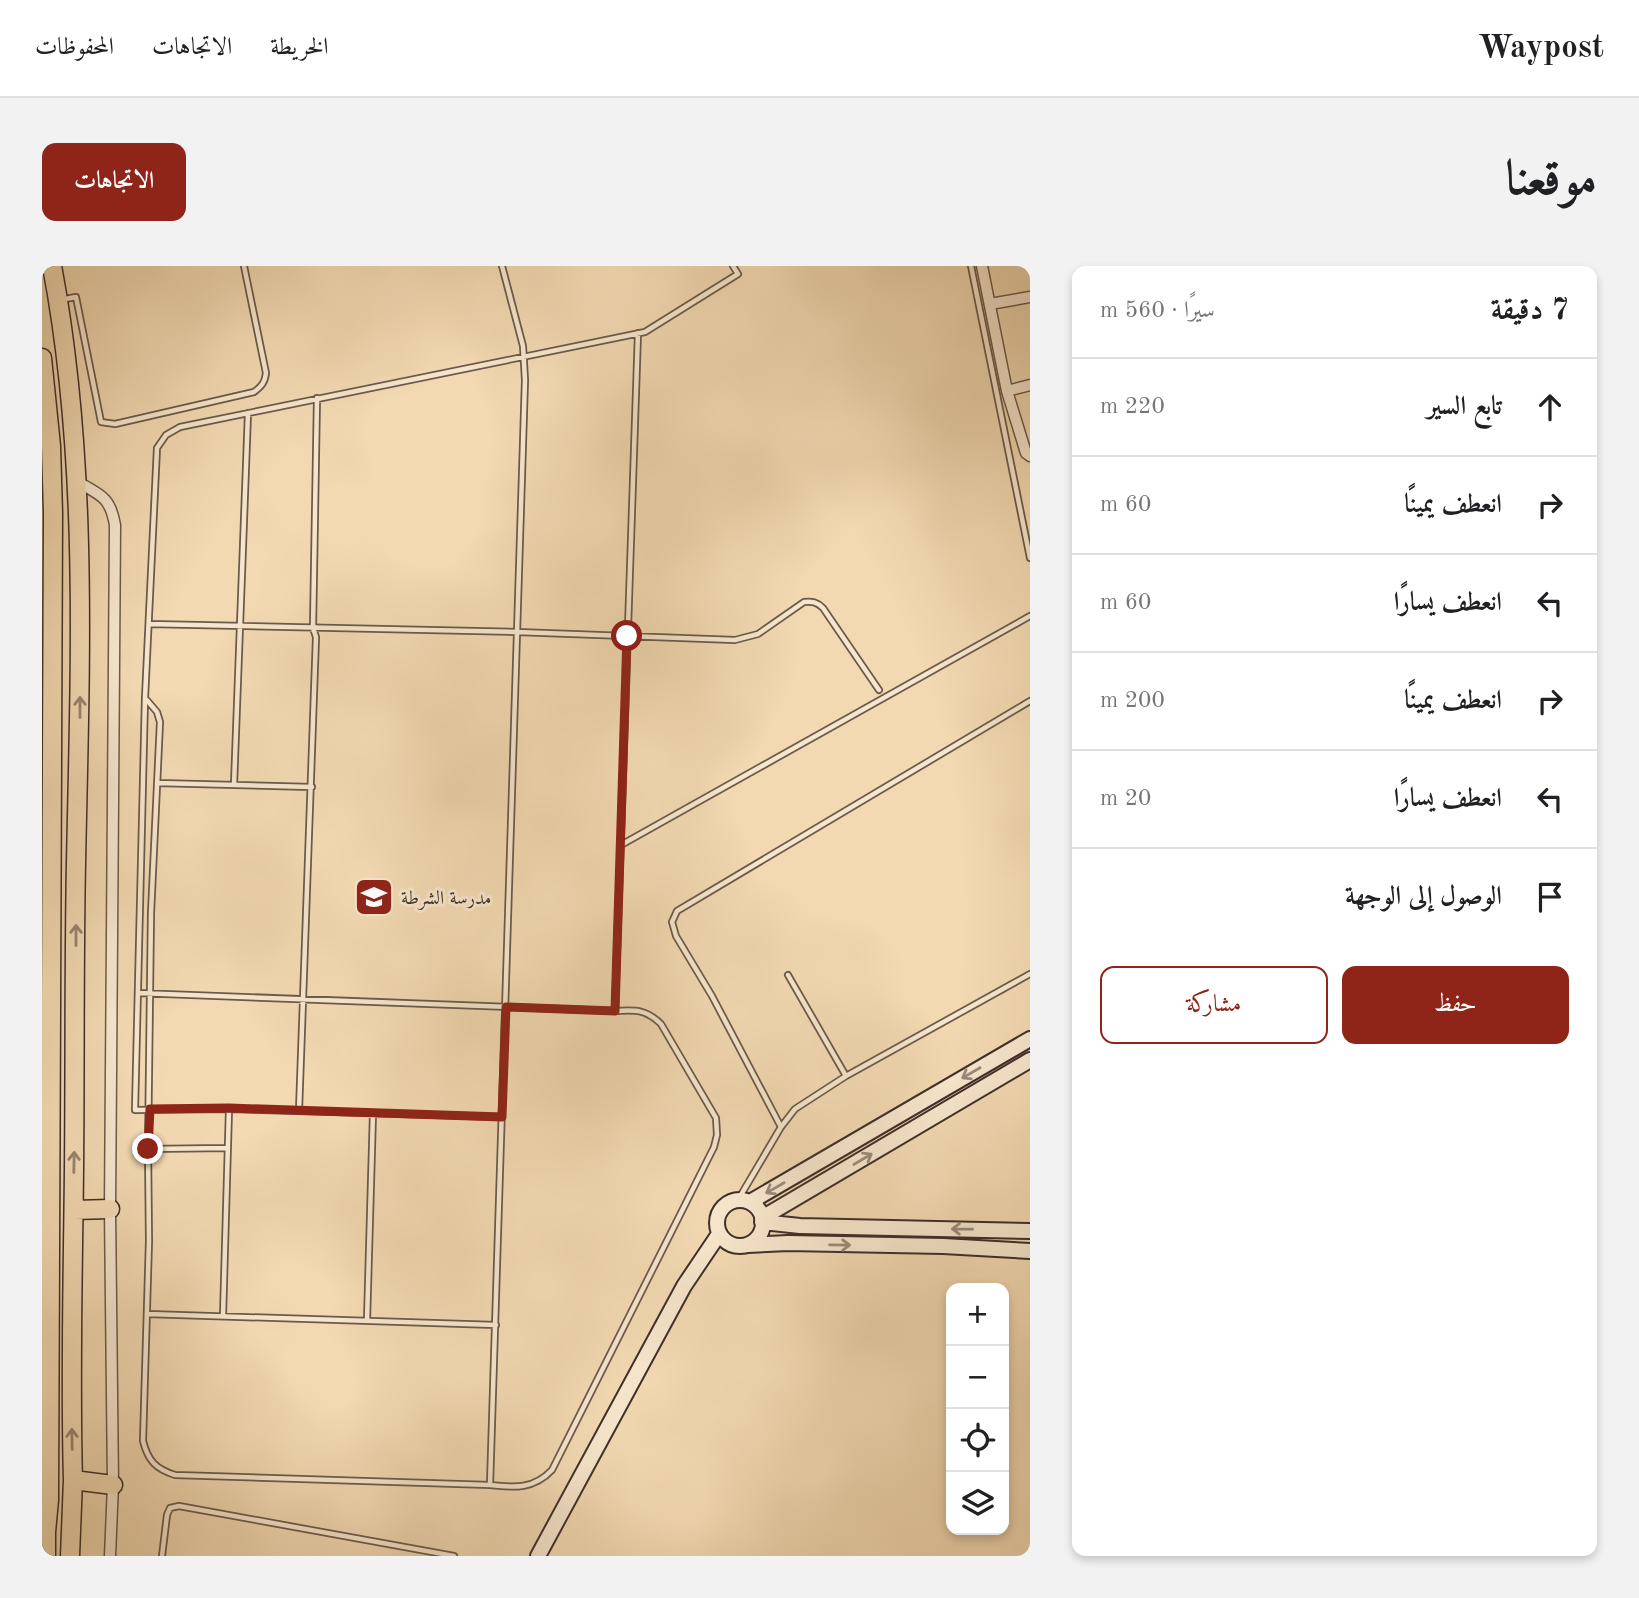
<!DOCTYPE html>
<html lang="ar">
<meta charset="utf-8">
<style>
:root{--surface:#fff;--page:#f2f2f2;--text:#202124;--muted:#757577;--line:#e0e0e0;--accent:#8f2418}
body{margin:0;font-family:"Old Standard TT",Amiri,serif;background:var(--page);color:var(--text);direction:rtl}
.controls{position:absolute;right:21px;bottom:21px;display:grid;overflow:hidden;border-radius:14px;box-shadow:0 4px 10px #0003}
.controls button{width:63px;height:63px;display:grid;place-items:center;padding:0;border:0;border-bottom:2px solid var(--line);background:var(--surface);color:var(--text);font:35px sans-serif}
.stop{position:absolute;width:21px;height:21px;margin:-16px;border:5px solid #8f2418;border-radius:50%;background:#fff}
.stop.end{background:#8f2418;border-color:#fff;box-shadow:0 2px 7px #0008}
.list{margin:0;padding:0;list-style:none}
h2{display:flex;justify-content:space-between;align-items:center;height:91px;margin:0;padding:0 28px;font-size:30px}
h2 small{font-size:23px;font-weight:400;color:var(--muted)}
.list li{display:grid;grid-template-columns:46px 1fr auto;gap:21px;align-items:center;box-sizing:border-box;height:98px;padding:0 28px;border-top:2px solid var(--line)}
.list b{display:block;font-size:26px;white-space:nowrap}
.list em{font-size:23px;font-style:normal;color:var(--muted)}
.actions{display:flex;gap:14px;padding:21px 28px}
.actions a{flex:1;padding:16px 0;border:2px solid var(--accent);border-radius:14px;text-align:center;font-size:24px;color:var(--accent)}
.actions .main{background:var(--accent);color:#fff}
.icon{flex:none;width:38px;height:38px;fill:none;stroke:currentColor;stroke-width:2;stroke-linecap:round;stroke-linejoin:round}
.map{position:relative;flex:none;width:988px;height:1290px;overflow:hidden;direction:ltr;border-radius:14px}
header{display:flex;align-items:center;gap:42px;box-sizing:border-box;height:98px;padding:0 35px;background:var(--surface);border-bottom:2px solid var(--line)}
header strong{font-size:33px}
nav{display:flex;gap:38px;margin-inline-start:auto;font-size:24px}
.intro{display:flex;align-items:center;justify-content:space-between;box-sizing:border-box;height:168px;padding:0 42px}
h1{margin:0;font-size:49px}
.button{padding:18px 32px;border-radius:14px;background:var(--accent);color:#fff;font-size:24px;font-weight:700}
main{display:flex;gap:42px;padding:0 42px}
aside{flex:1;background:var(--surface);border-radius:14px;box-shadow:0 4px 10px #0003}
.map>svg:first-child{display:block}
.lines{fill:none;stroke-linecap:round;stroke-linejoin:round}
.lane-casing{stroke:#6b5a4b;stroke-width:8}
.street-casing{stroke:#6b5a4b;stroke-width:13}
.secondary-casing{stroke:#3e2f29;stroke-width:18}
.highway-casing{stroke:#3e2f29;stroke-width:21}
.lane{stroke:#f7e6cd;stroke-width:4.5}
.street{stroke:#f7e6cd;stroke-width:10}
.secondary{stroke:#f7e6cd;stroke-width:14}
.highway{stroke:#f2d9b2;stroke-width:18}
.oneway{stroke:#98846e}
.oneway2{stroke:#9a8a7b}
.route{stroke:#8f2418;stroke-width:9}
.labels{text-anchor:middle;stroke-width:6;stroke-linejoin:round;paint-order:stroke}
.poi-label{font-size:19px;fill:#3e2f29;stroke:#f7e6cd;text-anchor:start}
</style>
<header>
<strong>Waypost</strong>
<nav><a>الخريطة</a><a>الاتجاهات</a><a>المحفوظات</a></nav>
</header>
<div class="intro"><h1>موقعنا</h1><a class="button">الاتجاهات</a></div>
<main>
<aside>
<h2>7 دقيقة<small>سيرًا · 560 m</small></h2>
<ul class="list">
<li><svg class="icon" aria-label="ahead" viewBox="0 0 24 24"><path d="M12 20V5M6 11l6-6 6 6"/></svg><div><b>تابع السير</b></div><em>220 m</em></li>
<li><svg class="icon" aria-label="right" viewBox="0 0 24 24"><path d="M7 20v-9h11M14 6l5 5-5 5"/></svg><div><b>انعطف يمينًا</b></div><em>60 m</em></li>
<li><svg class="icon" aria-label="left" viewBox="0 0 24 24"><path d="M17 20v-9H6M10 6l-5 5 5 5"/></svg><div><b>انعطف يسارًا</b></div><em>60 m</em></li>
<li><svg class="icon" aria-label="right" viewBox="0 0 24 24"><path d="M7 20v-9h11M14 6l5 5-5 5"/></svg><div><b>انعطف يمينًا</b></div><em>200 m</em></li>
<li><svg class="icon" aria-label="left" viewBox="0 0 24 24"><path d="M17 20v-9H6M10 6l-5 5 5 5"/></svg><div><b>انعطف يسارًا</b></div><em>20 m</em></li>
<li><svg class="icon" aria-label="arrive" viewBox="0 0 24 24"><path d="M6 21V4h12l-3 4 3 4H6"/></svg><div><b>الوصول إلى الوجهة</b></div></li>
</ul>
<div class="actions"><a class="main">حفظ</a><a>مشاركة</a></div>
</aside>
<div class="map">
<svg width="988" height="1290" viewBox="0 0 988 1290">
<rect width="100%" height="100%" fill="#f2d9b2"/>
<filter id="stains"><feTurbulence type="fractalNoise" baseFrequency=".00286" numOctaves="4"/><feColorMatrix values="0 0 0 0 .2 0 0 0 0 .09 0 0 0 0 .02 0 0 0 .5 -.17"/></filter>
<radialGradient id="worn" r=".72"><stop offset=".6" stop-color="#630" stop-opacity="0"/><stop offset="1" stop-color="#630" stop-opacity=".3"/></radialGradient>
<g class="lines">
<g class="lane-casing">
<path id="lane" d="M929,0L988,292
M18,34L34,31L59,156L73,158L212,126C220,120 223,116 224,107L202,0
M107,358L475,366L693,374L716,368L762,336C770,335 775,336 781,342L837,424
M103,432L115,446L118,456L109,647L106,883L107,975L101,1175C106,1195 114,1203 133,1209L448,1219L483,114L481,80L460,0
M115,517L270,521
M192,519L206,147
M579,579L988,350
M96,727L573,745L596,67
M804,810L988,708
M257,845L274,371L271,362L275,132
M460,851L187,843L93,844L103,432L115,182L124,169L138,161L603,66L696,8L691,0
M739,861L670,730L634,670L630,656L635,645L988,435
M106,883L185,882
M696,934L739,861L753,843L804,810L746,709
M105,1048L454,1059
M181,1050L187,843
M325,1055L331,847
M448,1219C473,1222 492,1223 510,1204L672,881L675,869L674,852L619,758C604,743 593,744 573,745
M120,1290L125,1249L128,1242L137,1240L412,1290"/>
</g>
<g class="street-casing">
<path id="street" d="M940,0L965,125L984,187L988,190
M948,38L988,31
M965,125L988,119
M34,215C58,229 68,230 73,259L68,943L71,1219L68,1290"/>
</g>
<g class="secondary-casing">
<path id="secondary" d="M675 957a23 23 0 1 1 46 0a23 23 0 1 1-46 0Z
M708,936L988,773
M720,952L988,794
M720,956L758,960L988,965
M706,979L746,977L901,980L988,985
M496,1290L642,1020L677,968"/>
</g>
<g class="highway-casing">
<path id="highway" d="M10,0C47,196 38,398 34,597C32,699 33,801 32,903C31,1006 28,1110 31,1214L28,1290
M0,92L9,180L11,247L7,1234L4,1266V1290
M32,944L68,943
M31,1214L71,1219"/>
</g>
<use href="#lane" class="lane"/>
<use href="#street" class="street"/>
<use href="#secondary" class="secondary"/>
<use href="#highway" class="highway"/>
</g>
<defs><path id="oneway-shaft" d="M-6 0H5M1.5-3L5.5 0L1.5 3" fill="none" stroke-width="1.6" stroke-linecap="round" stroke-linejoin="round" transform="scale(1.75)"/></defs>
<g class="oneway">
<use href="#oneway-shaft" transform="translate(38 441) rotate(-90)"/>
<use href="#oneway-shaft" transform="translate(34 669) rotate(-90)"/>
<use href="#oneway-shaft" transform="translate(32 896) rotate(-89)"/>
<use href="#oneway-shaft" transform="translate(30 1173) rotate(-91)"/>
</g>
<g class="oneway2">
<use href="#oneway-shaft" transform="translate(929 807) rotate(150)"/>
<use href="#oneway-shaft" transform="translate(821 893) rotate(-31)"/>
<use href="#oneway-shaft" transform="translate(733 922) rotate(150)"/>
<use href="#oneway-shaft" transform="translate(920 963) rotate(-179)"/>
<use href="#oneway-shaft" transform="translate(798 979) rotate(1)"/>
</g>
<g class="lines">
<path class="route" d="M106,883L108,843L187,842L460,851L464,741L573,745L585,370"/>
</g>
<defs>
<g id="university-square" transform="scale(2.0125)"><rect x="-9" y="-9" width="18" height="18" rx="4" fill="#8f2418" stroke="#f7e6cd"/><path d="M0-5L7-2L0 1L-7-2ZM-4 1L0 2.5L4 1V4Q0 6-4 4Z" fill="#fff"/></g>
</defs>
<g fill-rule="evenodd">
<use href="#university-square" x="332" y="631"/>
</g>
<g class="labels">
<g class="poi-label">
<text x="359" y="638">مدرسة الشرطة</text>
</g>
</g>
<rect width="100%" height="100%" filter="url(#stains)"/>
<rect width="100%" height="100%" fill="url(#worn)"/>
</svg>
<div class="controls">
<button>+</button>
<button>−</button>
<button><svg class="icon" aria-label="locate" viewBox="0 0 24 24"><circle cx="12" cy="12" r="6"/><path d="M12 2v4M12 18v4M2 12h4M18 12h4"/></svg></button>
<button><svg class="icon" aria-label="layers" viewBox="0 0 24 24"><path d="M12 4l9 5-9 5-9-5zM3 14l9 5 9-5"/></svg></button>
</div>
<div class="stop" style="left:585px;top:370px"></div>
<div class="stop end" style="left:106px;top:883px"></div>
</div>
</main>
